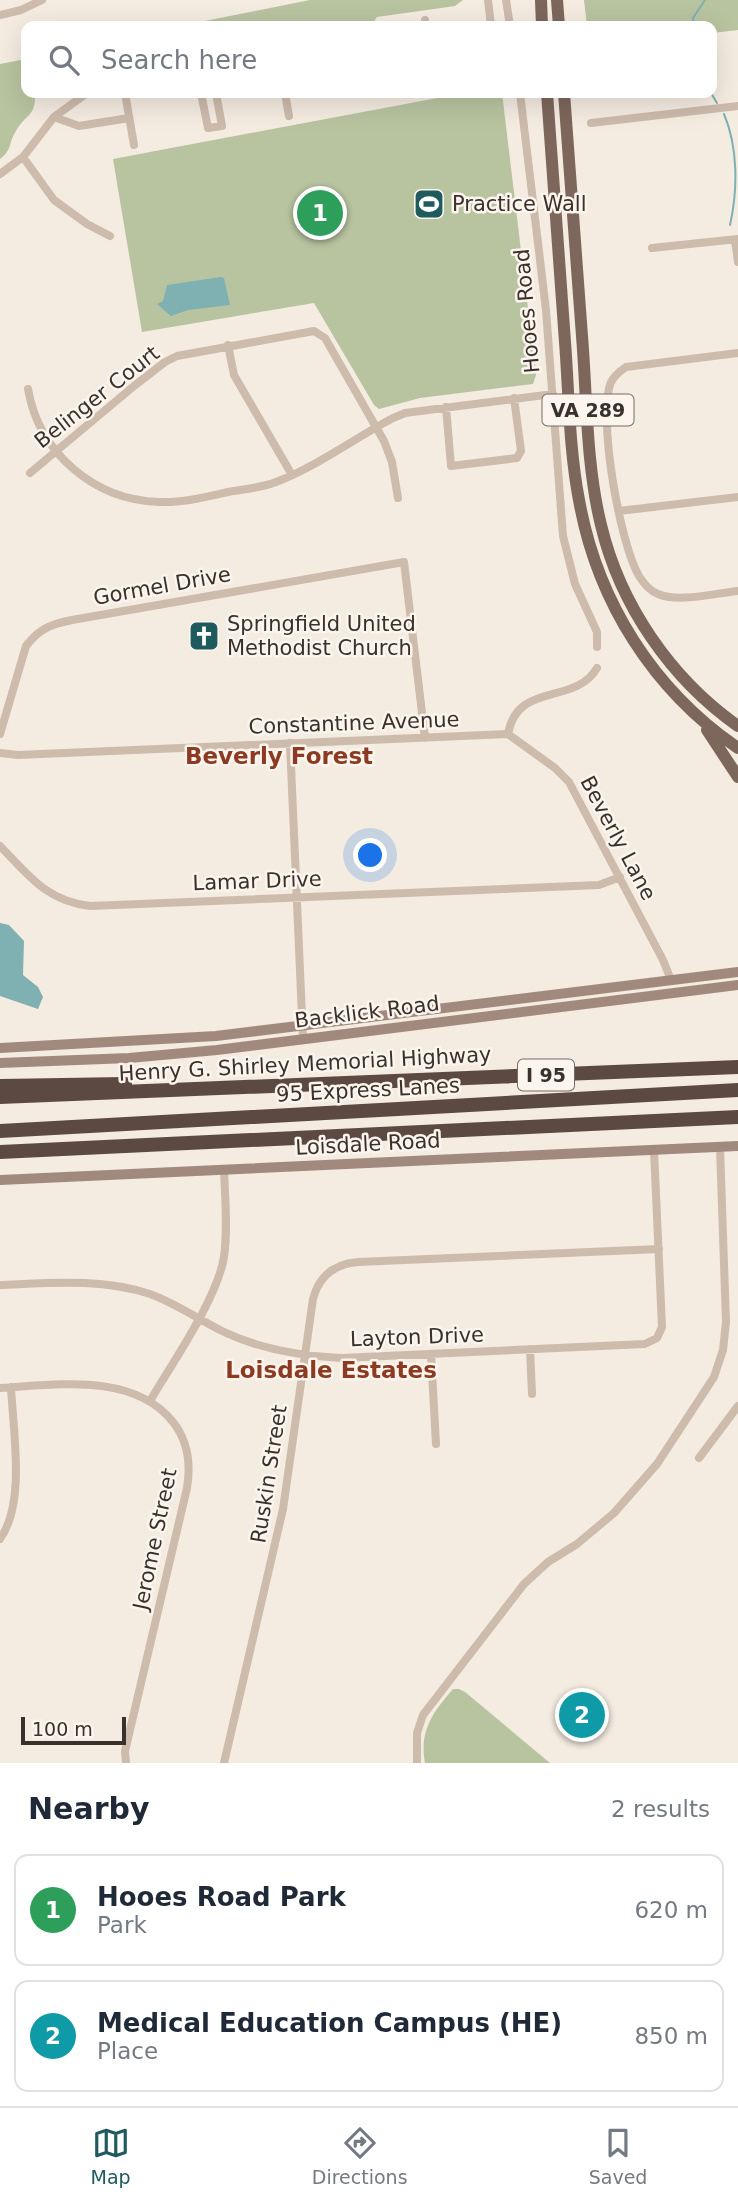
<!DOCTYPE html>
<style>
:root{--surface:#fff;--page:#f6f6f7;--text:#1f2937;--muted:#747a83;--line:#e0e1e3;--accent:#1f5a5e}
body{margin:0;font-family:"DejaVu Sans",sans-serif;background:var(--page);color:var(--text)}
.scale{position:absolute;left:21px;bottom:18px;width:105px;box-sizing:border-box;padding-left:7px;border:4px solid #3b302b;border-top:0;font-size:19px;line-height:24px;white-space:nowrap;color:#3b302b;-webkit-text-stroke:5px #fbf5ee;paint-order:stroke}
.you{position:absolute;left:371px;top:856px;width:24px;height:24px;margin:-18px;border:5px solid #fff;border-radius:50%;background:#1a73e8;box-shadow:0 0 0 10px #1a73e833}
.badge{display:grid;place-items:center;width:46px;height:46px;border-radius:50%;background:var(--accent);color:#fff;font-size:23px;font-weight:700}
.pin{position:absolute;translate:-50% -50%;border:4px solid #fff;box-shadow:0 2px 7px #0006}
.list{margin:0;padding:0;list-style:none}
h2{display:flex;justify-content:space-between;align-items:center;height:91px;margin:0;padding:0 28px;font-size:30px}
h2 small{font-size:23px;font-weight:400;color:var(--muted)}
.list li{display:grid;grid-template-columns:46px 1fr auto;gap:21px;align-items:center;box-sizing:border-box;height:112px;margin:0 14px 14px;padding:0 14px;border:2px solid var(--line);border-radius:14px}
.list b{display:block;font-size:26px;white-space:nowrap}
.list p{margin:0;font-size:23px;white-space:nowrap;color:var(--muted)}
.list em{font-size:23px;font-style:normal;color:var(--muted)}
.icon{flex:none;width:38px;height:38px;fill:none;stroke:currentColor;stroke-width:2;stroke-linecap:round;stroke-linejoin:round}
.map{position:relative;flex:none;width:738px;height:1763px;overflow:hidden}
.search{position:absolute;background:var(--surface);box-shadow:0 7px 28px #0002;left:21px;right:21px;top:21px;height:77px;display:flex;align-items:center;gap:18px;box-sizing:border-box;padding:0 24px;border-radius:14px;color:var(--muted);font-size:26px}
.sheet{height:343px;background:var(--surface)}
nav{display:flex;justify-content:space-around;align-items:center;box-sizing:border-box;height:98px;border-top:2px solid var(--line);background:var(--surface);font-size:19px;color:var(--muted)}
nav a{display:grid;justify-items:center;gap:4px}
nav .on{color:var(--accent)}
.map>svg:first-child{display:block}
.green{fill:#b8c4a0}
.water{fill:#7fb0b2}
.lines{fill:none;stroke-linecap:round;stroke-linejoin:round}
.stream{stroke:#7fb0b2;stroke-width:2}
.street{stroke:#cdbbac;stroke-width:8}
.secondary{stroke:#a18a7d;stroke-width:10}
.primary{stroke:#7d675c;stroke-width:12}
.highway{stroke:#5c4a42;stroke-width:14}
.labels{text-anchor:middle;stroke-width:5;stroke-linejoin:round;paint-order:stroke}
.shield{fill:#fbf5ee;stroke:#756b66;stroke-width:2}
.shield-label{font-size:19px;font-weight:bold;fill:#3b302b}
.poi-label{font-size:21px;fill:#3b302b;stroke:#fbf5ee;text-anchor:start}
.street-label{font-size:21px;fill:#3b302b;stroke:#fbf5ee}
.neighbourhood-label{font-size:23px;font-weight:bold;fill:#8c3b22;stroke:#fbf5ee}
</style>
<div class="map">
<svg width="738" height="1763" viewBox="0 0 738 1763">
<rect width="100%" height="100%" fill="#f4ebe1"/>
<path class="green" d="M310,0H463L455,6L377,17L371,26H324L311,23L294,22L272,26H180Z
M584,0H738V30L712,33V26H587Z
M26,59V93H35C36,117 26,113 16,131C8,143 13,149 0,159V64Z
M464,93H502L536,375L533,384L420,398L379,409L374,405L314,303L142,332L113,159Z
M453,1689H459L465,1692L550,1763H425C419,1731 433,1712 453,1689Z"/>
<path class="water" d="M221,277L224,278L230,305L188,310L171,316L157,304L163,301L167,285Z
M0,923L9,925L24,941L23,975L38,987L43,997L38,1009L0,996Z"/>
<g class="lines">
<path class="stream" d="M694,26L693,18L705,0
M711,93L717,103
M724,114C738,147 738,189 730,225"/>
<path class="street" d="M488,0L491,26
M506,0L510,26
M0,15L21,10L42,0
M425,20V26
M125,93L134,145
M201,93L208,128L222,126L216,93
M285,93L289,116
M520,93L546,310L563,536L575,584L597,632V647
M54,117L79,126L129,118
M591,123L738,106
M23,157L54,200L87,224L110,236
M0,174L23,157L54,117L87,93
M735,240L738,262
M652,248L738,239
M228,345L234,375L292,475
M738,353L626,367C620,371 615,375 611,382C597,416 620,544 639,576C644,584 650,591 658,594C678,603 716,593 738,591
M28,389C39,453 94,500 159,502C182,503 206,497 228,492C244,489 261,488 276,482C316,467 355,438 393,418L405,413L553,394
M446,407L451,466L517,458L521,451L514,398
M30,473L134,386L165,362L177,356L314,331L325,338L384,441L392,462L398,498
M619,511L738,497
M0,734L26,646C39,629 51,624 72,620L404,562L425,738
M508,734L555,768L569,782L663,960L671,980
M290,743L303,1039
M0,753L18,755L508,734C517,681 575,706 597,668
M0,846C29,875 46,901 90,906L599,885L620,877
M0,1285C50,1283 101,1278 150,1294C175,1303 198,1319 222,1331C259,1349 301,1356 342,1358L645,1344L657,1338L662,1327L654,1150
M530,1349L532,1394
M431,1354L436,1444
M0,1388C56,1385 133,1372 173,1422C188,1441 191,1464 187,1488L125,1751L126,1763
M150,1401C173,1362 217,1299 224,1257C228,1228 225,1198 224,1170
M699,1458L738,1406
M0,1539C26,1503 13,1431 11,1387
M224,1763L283,1509L313,1299C319,1276 334,1264 358,1262L659,1249
M417,1763V1733L423,1715L524,1584L548,1562L577,1544L614,1513L657,1464L714,1377L723,1350L726,1322L720,1147"/>
<path class="secondary" d="M0,1048L216,1036L738,972
M0,1063L129,1058L217,1050L738,985
M0,1180L738,1146"/>
<path class="primary" d="M541,0L542,26
M557,0L559,26
M547,93C553,176 559,259 565,342C569,394 569,448 579,500C597,601 653,690 738,748
M564,93C570,174 576,255 582,336C587,398 586,464 601,525C620,605 671,679 738,726
M707,730L738,777"/>
<path class="highway" d="M0,1086L125,1084
M0,1097L738,1067
M0,1131L738,1090
M0,1152L738,1117"/>
</g>
<defs>
<g id="stadium-square" transform="scale(1.575)"><rect x="-9" y="-9" width="18" height="18" rx="4" fill="#1f5a5e" stroke="#fbf5ee"/><path d="M0-5a6.5 5 0 1 0 0 10a6.5 5 0 1 0 0-10ZM-3.5-1.8h7v3.6h-7Z" fill="#fff"/></g>
<g id="church-square" transform="scale(1.575)"><rect x="-9" y="-9" width="18" height="18" rx="4" fill="#1f5a5e" stroke="#fbf5ee"/><path d="M-1.2-6h2.4v3.5h3.3v2.4h-3.3V6h-2.4V-.1h-3.3v-2.4h3.3Z" fill="#fff"/></g>
</defs>
<g fill-rule="evenodd">
<use href="#stadium-square" x="429" y="204"/>
<use href="#church-square" x="204" y="636"/>
</g>
<g class="labels">
<g class="shield">
<rect x="542.5" y="394.5" width="91" height="31" rx="5"/>
<rect x="518" y="1059.5" width="56" height="31" rx="5"/>
</g>
<g class="shield-label">
<text x="588" y="417">VA 289</text>
<text x="546" y="1082">I 95</text>
</g>
<g class="poi-label">
<text x="452" y="211">Practice Wall</text>
<text x="227" y="631">Springfield United<tspan x="227" dy="24">Methodist Church</tspan></text>
</g>
<g class="street-label">
<text transform="translate(527 311) rotate(-95)" y="7">Hooes Road</text>
<text transform="translate(97 397) rotate(-38)" y="7">Belinger Court</text>
<text transform="translate(162 586) rotate(-10)" y="7">Gormel Drive</text>
<text transform="translate(354 723) rotate(-2)" y="7">Constantine Avenue</text>
<text transform="translate(618 838) rotate(62)" y="7">Beverly Lane</text>
<text transform="translate(257 881) rotate(-2)" y="7">Lamar Drive</text>
<text transform="translate(367 1012) rotate(-7)" y="7">Backlick Road</text>
<text transform="translate(305 1064) rotate(-3)" y="7">Henry G. Shirley Memorial Highway</text>
<text transform="translate(368 1090) rotate(-3)" y="7">95 Express Lanes</text>
<text transform="translate(368 1144) rotate(-3)" y="7">Loisdale Road</text>
<text transform="translate(417 1337) rotate(-2)" y="7">Layton Drive</text>
<text transform="translate(269 1474) rotate(-81)" y="7">Ruskin Street</text>
<text transform="translate(155 1539) rotate(-78)" y="7">Jerome Street</text>
</g>
<g class="neighbourhood-label">
<text x="279" y="764">Beverly Forest</text>
<text x="331" y="1378">Loisdale Estates</text>
</g>
</g>
</svg>
<div class="scale">100 m</div>
<div class="you"></div>
<div class="pin badge" style="left:320px;top:213px;background:#2e9e5b">1</div>
<div class="pin badge" style="left:582px;top:1715px;background:#0f9aa8">2</div>
<div class="search"><svg class="icon" aria-label="search" viewBox="0 0 24 24"><circle cx="10" cy="10" r="6"/><path d="M15 15l6 6"/></svg>Search here</div>
</div>
<section class="sheet">
<h2>Nearby<small>2 results</small></h2>
<ul class="list">
<li><span class="badge" style="background:#2e9e5b">1</span><div><b>Hooes Road Park</b><p>Park</p></div><em>620 m</em></li>
<li><span class="badge" style="background:#0f9aa8">2</span><div><b>Medical Education Campus (HE)</b><p>Place</p></div><em>850 m</em></li>
</ul>
</section>
<nav>
<a class="on"><svg class="icon" aria-label="map" viewBox="0 0 24 24"><path d="M3 6l6-2 6 2 6-2v14l-6 2-6-2-6 2zM9 4v14M15 6v14"/></svg>Map</a>
<a><svg class="icon" aria-label="directions" viewBox="0 0 24 24"><path d="M12 3l9 9-9 9-9-9zM9 14v-3h6M13 9l2 2-2 2"/></svg>Directions</a>
<a><svg class="icon" aria-label="saved" viewBox="0 0 24 24"><path d="M7 4h10v16l-5-4-5 4z"/></svg>Saved</a>
</nav>
